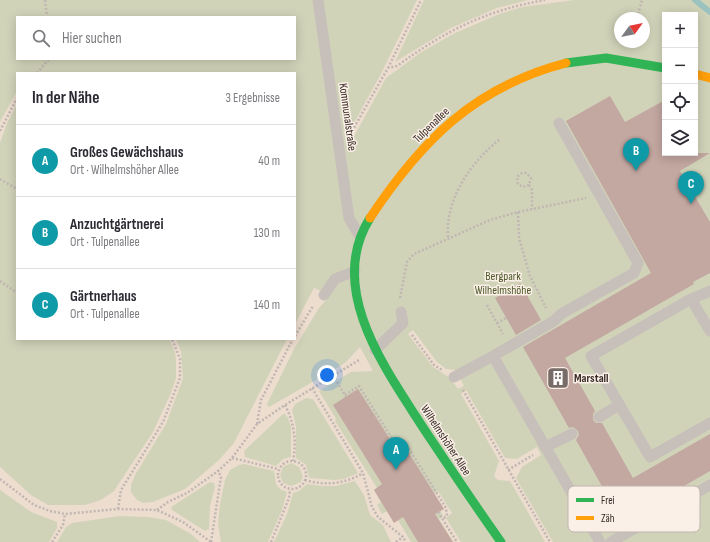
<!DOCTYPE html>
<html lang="de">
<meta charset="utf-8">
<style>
:root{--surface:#fff;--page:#f2f2f3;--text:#2b2b33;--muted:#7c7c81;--line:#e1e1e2;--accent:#786c68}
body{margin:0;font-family:"Sofia Sans Condensed",sans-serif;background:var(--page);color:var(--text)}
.controls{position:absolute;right:12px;top:12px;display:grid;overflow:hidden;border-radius:0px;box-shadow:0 2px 10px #0003}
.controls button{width:36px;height:36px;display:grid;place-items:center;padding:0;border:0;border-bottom:1px solid var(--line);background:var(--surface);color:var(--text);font:20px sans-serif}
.compass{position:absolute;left:614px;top:12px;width:36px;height:36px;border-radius:50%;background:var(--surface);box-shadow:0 2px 10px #0003;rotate:57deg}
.you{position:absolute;left:327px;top:375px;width:14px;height:14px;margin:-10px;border:3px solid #fff;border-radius:50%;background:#1a73e8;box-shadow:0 0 0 6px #1a73e833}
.badge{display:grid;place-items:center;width:26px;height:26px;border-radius:50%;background:var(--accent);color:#fff;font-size:13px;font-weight:700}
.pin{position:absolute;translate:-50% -33px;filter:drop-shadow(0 1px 2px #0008)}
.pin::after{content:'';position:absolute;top:21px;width:14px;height:12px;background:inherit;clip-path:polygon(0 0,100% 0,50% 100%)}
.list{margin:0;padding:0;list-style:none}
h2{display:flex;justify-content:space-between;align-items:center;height:52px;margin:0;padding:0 16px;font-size:17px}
h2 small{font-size:13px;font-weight:400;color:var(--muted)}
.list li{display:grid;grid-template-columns:26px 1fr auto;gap:12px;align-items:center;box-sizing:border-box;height:72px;padding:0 16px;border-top:1px solid var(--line)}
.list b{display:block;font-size:15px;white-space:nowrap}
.list p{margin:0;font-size:13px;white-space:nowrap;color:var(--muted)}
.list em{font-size:13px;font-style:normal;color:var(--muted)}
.icon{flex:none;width:22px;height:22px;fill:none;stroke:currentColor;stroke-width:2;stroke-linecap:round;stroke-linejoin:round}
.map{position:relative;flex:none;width:710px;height:542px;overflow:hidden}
.search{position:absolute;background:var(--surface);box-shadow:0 2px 10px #0003;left:16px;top:16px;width:280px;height:44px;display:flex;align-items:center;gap:10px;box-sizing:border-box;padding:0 14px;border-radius:0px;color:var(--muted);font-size:15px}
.panel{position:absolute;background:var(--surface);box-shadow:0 2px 10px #0003;left:16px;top:72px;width:280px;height:268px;border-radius:0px}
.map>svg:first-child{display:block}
.green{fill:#d1d3b9;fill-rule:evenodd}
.plaza{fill:#edddcf;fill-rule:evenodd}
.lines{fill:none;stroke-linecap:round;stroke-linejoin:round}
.stream{stroke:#9bc2bf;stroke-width:6}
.building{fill:#c3a7a1}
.path{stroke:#c0b7b2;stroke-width:2.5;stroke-dasharray:2 2;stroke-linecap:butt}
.lane{stroke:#c7bfba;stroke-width:11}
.fast{stroke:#30b455;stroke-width:9}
.slow{stroke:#ff9f0a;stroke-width:9}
.labels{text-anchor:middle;stroke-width:3;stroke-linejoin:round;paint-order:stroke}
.street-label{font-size:12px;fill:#382b27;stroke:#fbf0e7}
.park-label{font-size:12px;fill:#4c5829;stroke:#fbf0e7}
.poi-label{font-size:12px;font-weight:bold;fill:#382b27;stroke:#fbf0e7;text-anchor:start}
.key{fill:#fbf0e7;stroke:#c0b5ad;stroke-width:1}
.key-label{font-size:11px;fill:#382b27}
</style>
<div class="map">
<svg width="710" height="542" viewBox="0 0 710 542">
<rect width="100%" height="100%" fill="#eee6e1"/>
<path class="green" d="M0,0H710V542H0ZM665,15H695V153H665ZM17,17H295V59H17ZM620,18H644V42H620ZM17,73H295V339H17Z"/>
<path class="plaza" d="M417,0H424L395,62L451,28L497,8L528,0H574L522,7L499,14L453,34L420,53L386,78L352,140L348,142L346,131L350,130L381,74Z
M17,91V104L7,123L0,143V122Z
M314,288L321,291L327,299L319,308L294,349L267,404L268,407L271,406L345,363L360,347L373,371L351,372L319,391L336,419L335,421L377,488L374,490L381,502L377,505L382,514L387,511L398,520L411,542H391L383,525L370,515L364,495L355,481L336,486H323L307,484L299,491L293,493L287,514L274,542H268L282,510L287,492L280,489L276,484L274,471L244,464L239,465L230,470L225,480L220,504L218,525L221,542H200L191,534L166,520L149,517L120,516L72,523L66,527L57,542H49L57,528V522L31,512L0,490V467L31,495L48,505H85L101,500L114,491L153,432L171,393L176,378V360L175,352L169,339H176L181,352L183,378L166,424L135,475L131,485V492L137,500L143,503L153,502L185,489L219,460L234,443L287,339H295V324ZM306,398L313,399L358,473L344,479L334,480L309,478L306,465L296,458V427L292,410L295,404ZM283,414H285L288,418L291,427V457L283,459L276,466L245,457L244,451ZM291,463L299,467L303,476L301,482L291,486L283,483L280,475L283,467ZM210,482L214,483L215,487L210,506L209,529L205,531L172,510L171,507Z
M413,330L437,362L446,369L456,370L464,386L458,389L450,378L433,367L408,334Z
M466,390L505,458L517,459L537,447L541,455L522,467L516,478L553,542H545L510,481L498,480L494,476L499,461L461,394Z
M438,491L452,513L446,518L461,542H453L439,519L443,517L434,494Z"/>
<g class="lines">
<path class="stream" d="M695,0L710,12"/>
</g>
<path class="building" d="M610,96L625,122L665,100V153H710L680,171L710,222V273L693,282L694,284L565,358L595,411L593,414V420L596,423H602L633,478L710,434V471L622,522L576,440L579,435L578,431L573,427L569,428L523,347L651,273L566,121Z
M520,283L541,320L516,335L495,298Z
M358,389L400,455L407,450L444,509L435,514L453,542H418L403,517L394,523L374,490L382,484L333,405Z"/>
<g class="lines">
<path class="path" d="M45,0L47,17
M637,18L642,0
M388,68L421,0
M37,73L49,59
M0,131L17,98
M352,131L388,68L397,66C447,30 484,11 545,0
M0,179L17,189
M529,185L523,187L518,184L517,177L522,173H526L531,178L529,185L532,190V209
M518,212L519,238L530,276L546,308
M448,237C445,199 471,162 500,139
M0,281L17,293
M400,298L407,262L414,254L490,220L518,212L586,198
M487,305L503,334
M497,323L506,318
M412,335L434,365L442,370
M295,336L313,306
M333,375L346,397
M312,388L363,473L372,507L378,517L403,537L406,542
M463,390L550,542
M345,395L359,386L396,445L408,447L446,508L447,516L442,519
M285,405C294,422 297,442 293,461
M257,424L261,400L293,339
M232,458L278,469
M278 475a14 14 0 1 1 28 0a14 14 0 1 1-28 0Z
M508,470L533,455
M0,479L34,505L50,511L65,514L118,509L157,510L183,522L211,542
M305,480C325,486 345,484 363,473
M118,509L121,490L163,422L180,378V359L172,339
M157,510L168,502L187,493L218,471
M438,512L457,542
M52,542L63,525L65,514
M211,542L221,477L218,471L232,458L257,424L285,405L359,360
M271,542L289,498L290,490
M396,542L403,537"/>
<path class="lane" d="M318,0L349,218L359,235
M710,291L691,299L591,356L650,457L710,423
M324,295L335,279L355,271
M691,299L710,331
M375,350L403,323L401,312
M493,356L554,321L561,314L634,273L638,263L559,123
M454,377L493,356L600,542
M599,417L619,405
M545,447L572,434
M611,542L710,485"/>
<path class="fast" d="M566,63L606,58L665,68
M370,218C326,288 385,368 422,426C448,465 474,504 501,542"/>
<path class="slow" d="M695,74L710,78
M370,218C421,141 474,87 566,63"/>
</g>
<defs>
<g id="building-square" transform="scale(1.15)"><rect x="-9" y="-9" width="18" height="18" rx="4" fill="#786c68" stroke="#fbf0e7"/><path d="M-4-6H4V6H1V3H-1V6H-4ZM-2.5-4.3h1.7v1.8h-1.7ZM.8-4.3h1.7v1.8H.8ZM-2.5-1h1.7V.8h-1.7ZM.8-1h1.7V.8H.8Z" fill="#fff"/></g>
</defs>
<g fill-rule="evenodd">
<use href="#building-square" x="558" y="378"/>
</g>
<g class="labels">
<g class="street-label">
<text transform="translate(348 117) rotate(82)" y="4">Kommunalstraße</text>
<text transform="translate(431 125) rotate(-44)" y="4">Tulpenallee</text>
<text transform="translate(446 440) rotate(57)" y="4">Wilhelmshöher Allee</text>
</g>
<g class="park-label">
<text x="503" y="280">Bergpark<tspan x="503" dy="14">Wilhelmshöhe</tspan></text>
</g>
<g class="poi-label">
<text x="574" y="382">Marstall</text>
</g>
</g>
<rect x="568" y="486" width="132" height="46" rx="6" class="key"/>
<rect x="576" y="498" width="18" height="4" fill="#30b455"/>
<rect x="576" y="516" width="18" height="4" fill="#ff9f0a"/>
<g class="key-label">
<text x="601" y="504">Frei</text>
<text x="601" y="522">Zäh</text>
</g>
</svg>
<div class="controls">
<button>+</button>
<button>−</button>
<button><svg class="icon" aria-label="locate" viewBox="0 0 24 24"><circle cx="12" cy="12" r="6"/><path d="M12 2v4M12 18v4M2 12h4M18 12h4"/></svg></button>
<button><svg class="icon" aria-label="layers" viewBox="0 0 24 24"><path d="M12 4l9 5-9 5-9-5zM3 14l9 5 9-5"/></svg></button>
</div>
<svg class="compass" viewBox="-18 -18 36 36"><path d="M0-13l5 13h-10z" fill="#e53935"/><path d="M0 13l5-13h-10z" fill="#7c7c81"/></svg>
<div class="you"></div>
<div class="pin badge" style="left:396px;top:470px;background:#0f9aa8">A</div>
<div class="pin badge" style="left:636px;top:171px;background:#0f9aa8">B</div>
<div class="pin badge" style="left:691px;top:204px;background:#0f9aa8">C</div>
<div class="search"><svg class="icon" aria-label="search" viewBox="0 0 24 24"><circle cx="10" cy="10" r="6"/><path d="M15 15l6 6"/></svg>Hier suchen</div>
<section class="panel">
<h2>In der Nähe<small>3 Ergebnisse</small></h2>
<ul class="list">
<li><span class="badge" style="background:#0f9aa8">A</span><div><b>Großes Gewächshaus</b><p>Ort · Wilhelmshöher Allee</p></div><em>40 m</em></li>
<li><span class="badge" style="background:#0f9aa8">B</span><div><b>Anzuchtgärtnerei</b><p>Ort · Tulpenallee</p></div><em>130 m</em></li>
<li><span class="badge" style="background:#0f9aa8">C</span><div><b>Gärtnerhaus</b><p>Ort · Tulpenallee</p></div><em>140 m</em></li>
</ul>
</section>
</div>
